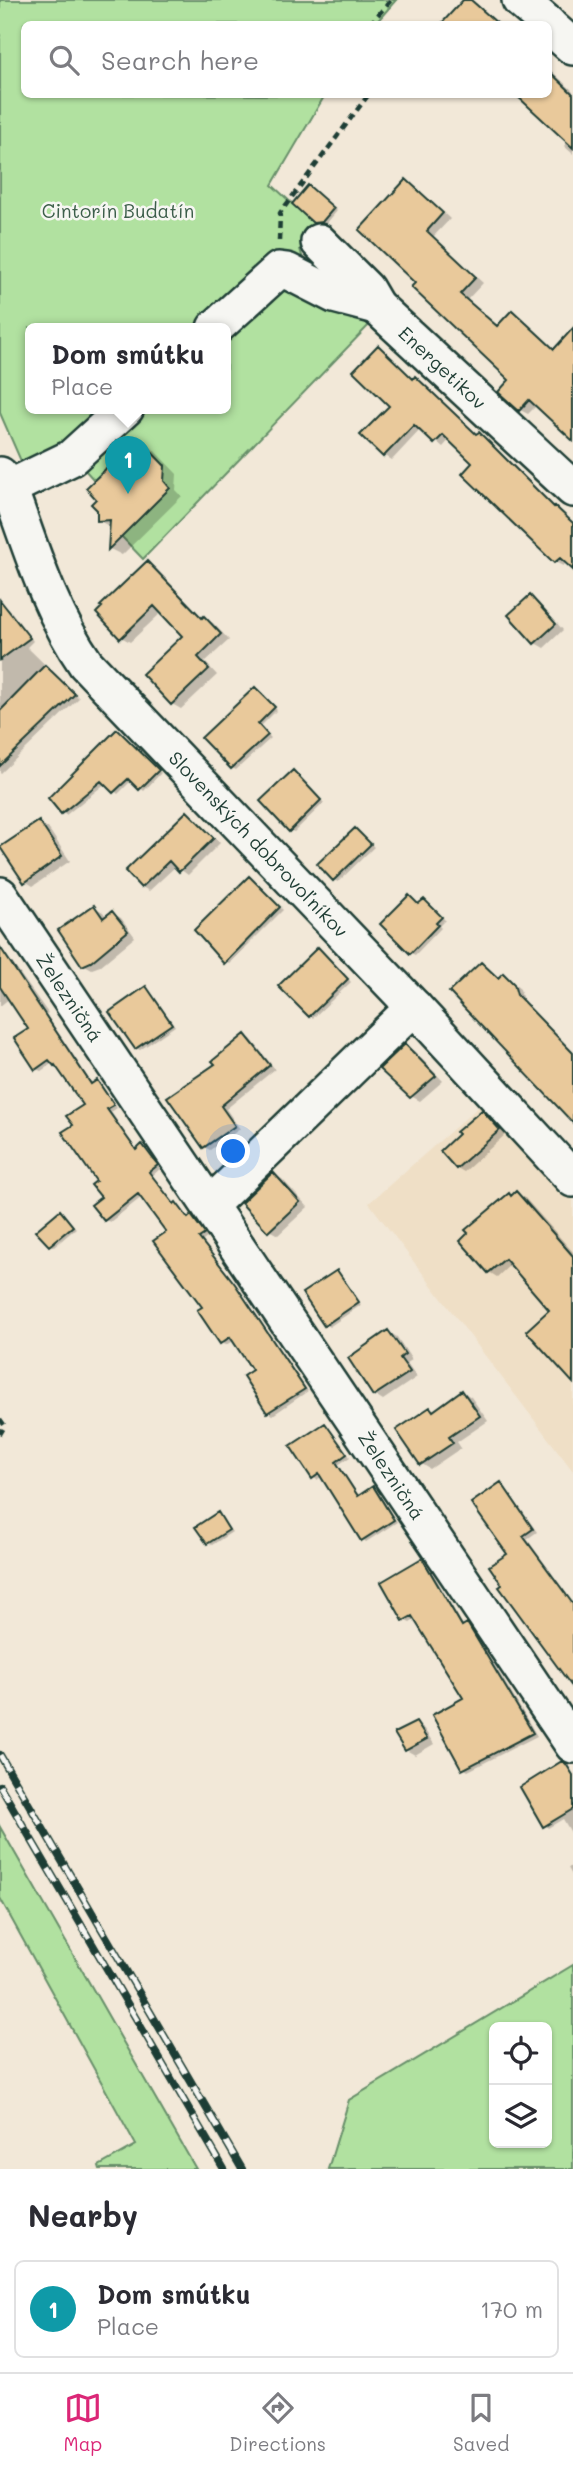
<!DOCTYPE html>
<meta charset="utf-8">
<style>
:root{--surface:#fff;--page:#f2f2f3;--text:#2b2b33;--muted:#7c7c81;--line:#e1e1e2;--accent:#db2777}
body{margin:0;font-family:Mali,sans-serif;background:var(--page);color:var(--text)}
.controls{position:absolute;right:21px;bottom:21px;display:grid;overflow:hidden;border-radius:10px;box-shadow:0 2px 5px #0004}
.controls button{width:63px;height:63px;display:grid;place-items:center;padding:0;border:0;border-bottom:2px solid var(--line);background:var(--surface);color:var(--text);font:35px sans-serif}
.you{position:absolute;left:234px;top:1152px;width:24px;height:24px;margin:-18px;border:5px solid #fff;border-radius:50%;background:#1a73e8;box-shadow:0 0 0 10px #1a73e833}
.badge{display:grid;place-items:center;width:46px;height:46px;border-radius:50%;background:var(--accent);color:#fff;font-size:23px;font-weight:700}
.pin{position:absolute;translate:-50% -58px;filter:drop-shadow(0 2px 4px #0008)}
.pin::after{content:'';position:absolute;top:37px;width:24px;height:21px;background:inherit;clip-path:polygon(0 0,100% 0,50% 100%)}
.popup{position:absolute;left:25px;top:323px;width:206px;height:91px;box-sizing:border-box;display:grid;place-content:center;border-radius:10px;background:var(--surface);filter:drop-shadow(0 2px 5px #0005);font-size:23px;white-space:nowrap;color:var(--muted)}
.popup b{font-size:26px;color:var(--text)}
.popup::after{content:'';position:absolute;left:50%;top:100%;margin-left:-14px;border:14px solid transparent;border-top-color:var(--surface)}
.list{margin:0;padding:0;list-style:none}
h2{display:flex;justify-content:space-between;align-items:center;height:91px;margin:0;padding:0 28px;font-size:30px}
h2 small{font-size:23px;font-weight:400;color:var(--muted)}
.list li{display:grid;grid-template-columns:46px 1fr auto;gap:21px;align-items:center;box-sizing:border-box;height:98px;margin:0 14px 14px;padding:0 14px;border:2px solid var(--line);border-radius:10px}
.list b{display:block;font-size:26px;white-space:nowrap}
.list p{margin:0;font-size:23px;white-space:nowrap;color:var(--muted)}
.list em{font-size:23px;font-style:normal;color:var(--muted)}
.icon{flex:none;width:38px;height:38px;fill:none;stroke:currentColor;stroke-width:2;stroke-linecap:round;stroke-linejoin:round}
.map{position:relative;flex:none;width:573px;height:2169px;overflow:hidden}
.search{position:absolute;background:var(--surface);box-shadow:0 2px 5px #0004;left:21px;right:21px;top:21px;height:77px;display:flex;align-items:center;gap:18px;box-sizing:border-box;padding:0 24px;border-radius:10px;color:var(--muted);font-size:26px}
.sheet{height:203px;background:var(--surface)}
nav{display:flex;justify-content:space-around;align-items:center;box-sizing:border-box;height:98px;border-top:2px solid var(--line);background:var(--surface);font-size:19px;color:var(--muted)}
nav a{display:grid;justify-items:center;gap:4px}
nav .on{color:var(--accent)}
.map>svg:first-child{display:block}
.built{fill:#efdfc6}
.green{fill:#b1e1a0;stroke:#688f6a;stroke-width:2;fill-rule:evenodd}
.shadow{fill:#0003}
.building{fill:#e9c99b;stroke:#1f3d34;stroke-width:2}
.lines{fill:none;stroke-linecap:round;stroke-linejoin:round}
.minor-casing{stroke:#1f3d34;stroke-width:40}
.path{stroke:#1f3d34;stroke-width:4.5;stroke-dasharray:7 5;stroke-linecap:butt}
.minor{stroke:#f6f6f2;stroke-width:35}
.rail-casing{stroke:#1f3d34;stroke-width:8}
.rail{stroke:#f6f6f2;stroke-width:5;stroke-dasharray:16;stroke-linecap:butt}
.labels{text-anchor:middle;stroke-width:5;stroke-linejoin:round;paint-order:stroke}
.park-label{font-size:19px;fill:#3c5e4a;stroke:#f6f6f2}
.street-label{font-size:19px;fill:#1f3d34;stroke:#f6f6f2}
</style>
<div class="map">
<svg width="573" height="2169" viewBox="0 0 573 2169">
<rect width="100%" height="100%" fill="#f2e8d8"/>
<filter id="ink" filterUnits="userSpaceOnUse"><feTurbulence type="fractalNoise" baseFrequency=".0143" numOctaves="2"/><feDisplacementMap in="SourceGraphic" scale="14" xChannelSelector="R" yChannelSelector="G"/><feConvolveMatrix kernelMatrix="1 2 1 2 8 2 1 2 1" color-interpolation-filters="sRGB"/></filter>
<g filter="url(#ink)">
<path class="built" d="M484,1102L573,1200V1471L369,1203Z"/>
<path class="green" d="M0,0H396L375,24H24V94L325,95L272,185L319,228L300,249L302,256L345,292L373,321L143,559L121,536L170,488L162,483L165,465L155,464V456L138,438L94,480L66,449L24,468L0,413ZM30,328H226V408H30Z
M0,1827L196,2169H100L99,2166L136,2145L0,1898Z
M573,1965V2169H328L349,2100ZM494,2027H547V2143H494Z"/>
<path class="shadow" d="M465,0L476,3L499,24H443Z
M548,68L573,91V154L564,146L568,141L548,94Z
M407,181L415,186L450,219L433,237L483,283L467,300L498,327L512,312L520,317L573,366V437L537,405L528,414L520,410L511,380L417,283Z
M313,190L337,211L326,224H318L314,222Z
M379,348L386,352L414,379L423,382L478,435L487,438L556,509L573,522V568L567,562L563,566L555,562L475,463L450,439L443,447L421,429L392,460L384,455L391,406Z
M138,440L151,447L177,474L176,490L182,496L122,555L110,549L112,528L98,520V509Z
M147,563L156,568L204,619L213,623L229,640L205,662L217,675L181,709L172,704L185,636L162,612L130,642L121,637L96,611Z
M530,597L538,602L563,630L544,648L535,643Z
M5,607L10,610L33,641L27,647L79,698L0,774V611Z
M259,692L277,710L260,727L271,738L236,770L232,768Z
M121,733L161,773L144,791L132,780L118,794L106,783L66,815L62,813Z
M297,775L324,803L294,832L290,830Z
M187,813L195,817L220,843L188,875L176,866L149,891L142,887Z
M39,823L48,828L70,861L33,886L25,881Z
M355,830L374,847L338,882L334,880Z
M250,878L283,910L229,964L225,962Z
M428,903L445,920L439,926L441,928L415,955L411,953L419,906Z
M94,907L103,912L107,918L112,913L121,918L135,937L100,966L92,969L83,964Z
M0,946L48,1013L46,1014L93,1085L97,1082L101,1085L117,1108L111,1112L137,1150L142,1147L147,1149L161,1168L152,1176L175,1205L181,1207L189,1219L192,1217L196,1220L208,1237L203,1241L239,1289L308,1391L273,1415L268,1412L245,1377L255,1370L234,1340L226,1345L221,1343L168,1232L142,1197L110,1222L105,1220L99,1181L75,1126L85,1105L53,1063L41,1071L36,1069L31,1029L10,998L0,1006Z
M322,952L351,982L313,1018L310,1016Z
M482,964L499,979L503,975L520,989L523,1001L573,1052V1120Z
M146,988L150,991L175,1026L140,1050L136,1048Z
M245,1036L251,1039L275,1069L226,1109L240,1129L210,1150L204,1147L217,1064Z
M405,1046L414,1051L443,1081L420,1101L411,1096Z
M482,1112L489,1116L506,1134L464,1172L457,1168L461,1135Z
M273,1174L282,1179L308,1207L278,1235L269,1230Z
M517,1193L525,1198L573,1252V1364L552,1310L511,1264L497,1277L489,1272L462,1241Z
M60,1212L76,1228L54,1247L50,1245Z
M337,1272L340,1274L361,1305L329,1327L325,1324Z
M389,1332L397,1337L412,1360L407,1363L417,1377L383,1400L375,1395Z
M463,1392L471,1397L488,1421L457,1442L461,1448L430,1469L422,1464L398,1430L430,1409L435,1412Z
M326,1425L350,1457L338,1465L360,1497L373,1489L377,1491L397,1522L366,1542L363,1539L322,1476L317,1480L313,1477Z
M501,1485L506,1488L537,1532L527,1539L567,1594L564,1596L573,1611V1689L556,1665L558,1664L509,1554Z
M218,1514L232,1532L212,1545L208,1543Z
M422,1560L427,1563L464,1627L467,1625L474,1631L537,1736L468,1771L463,1768L465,1699L416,1619L410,1623L404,1620Z
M416,1724L424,1729L434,1744L415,1755L406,1750Z
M562,1763L570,1768L573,1774V1836L563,1819L548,1828L545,1825Z
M573,1865V1877L568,1868Z"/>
<path class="building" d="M463,0H471L498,24H441Z
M549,71L573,94V148L515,94H549Z
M406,179L443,213L427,231L476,277L460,294L497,326L512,310L554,349L573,328V441L529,400L519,411L498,392L509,380L411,287L415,283L359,230Z
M308,185L334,208L322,222L313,223L292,204Z
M378,345L413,379L415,376L476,434L479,432L554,507L555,506L573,523V570L560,558L554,563L462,474L472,463L443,435L434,444L414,425L383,457L360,435L389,406L353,371Z
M138,438L165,466L164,481L170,488L108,550L110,520L97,521V510L91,504L96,499L86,488Z
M147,561L202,618L204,616L221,634L198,657L209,669L171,705L142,674L182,636L154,606L120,639L96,613L102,607L100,606Z
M530,595L556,624L534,644L508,615Z
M0,600L30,638L0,660Z
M45,665L75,694L0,766V711Z
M255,687L275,707L258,724L268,735L231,769L201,738Z
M117,729L159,770L139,790L128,779L113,793L101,781L61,814L48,798Z
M293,770L321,800L289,832L260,801Z
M187,811L214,838L179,872L169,861L141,888L125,871Z
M39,821L62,856L24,883L0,847Z
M355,828L371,844L333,881L317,864Z
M249,876L280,907L224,964L194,930Z
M409,895L418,904L424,899L442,917L436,923L438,925L410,954L380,924Z
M94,905L103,918L112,911L128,931L91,962L82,966L58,930Z
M0,947L91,1084L97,1080L114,1105L107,1109L136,1150L142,1144L154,1160L158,1165L149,1172L174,1204L176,1202L188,1218L191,1215L205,1234L199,1238L235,1284L305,1389L267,1413L243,1376L252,1370L230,1337L220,1344L197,1310L202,1307L153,1241L166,1232L138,1194L104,1221L91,1205L101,1197L91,1185L96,1181L62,1132L73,1125L66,1116L83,1105L55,1065L54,1066L49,1060L35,1070L14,1038L28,1029L0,987Z
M318,947L348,979L309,1017L278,986Z
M481,962L498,978L503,973L514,984L517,995L573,1053V1123L449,992Z
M146,986L172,1024L135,1049L109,1012Z
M245,1034L270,1065L221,1106L235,1126L203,1148L167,1097L215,1064L212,1061Z
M405,1044L436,1076L410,1098L379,1069Z
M482,1110L500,1130L456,1169L440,1151L458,1134L456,1132Z
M273,1172L300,1202L268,1232L241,1203Z
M516,1191L573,1256V1383L526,1331L549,1310L505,1259L488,1273L460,1241L468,1233L465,1230L509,1193L511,1196Z
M60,1210L73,1226L49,1246L35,1231Z
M337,1270L359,1302L324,1326L302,1293Z
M388,1330L405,1354L400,1358L410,1372L373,1396L348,1358Z
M462,1390L480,1416L449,1437L453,1443L420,1465L396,1430L430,1407L433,1411Z
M325,1423L347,1454L336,1462L358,1496L373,1486L394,1520L361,1541L319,1474L312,1479L290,1446Z
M501,1482L533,1529L523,1536L573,1604V1688L499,1587L502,1585L489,1566L507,1554L471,1503Z
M218,1512L229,1530L207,1544L195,1527Z
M422,1558L462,1626L467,1623L469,1626L533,1733L462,1770L432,1715L463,1698L412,1616L403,1621L381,1582Z
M416,1722L427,1739L405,1751L394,1733Z
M562,1761L566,1764L573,1775V1809L543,1827L520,1787Z"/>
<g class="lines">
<g class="minor-casing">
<g id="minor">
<path d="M520,0L548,24"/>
<path d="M548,25L573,47"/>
<path id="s1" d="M319,242L366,289L376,306L573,489"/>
<path d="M215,328L279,270L287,271L334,295L376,306"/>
<path id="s2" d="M0,475L9,488C31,548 49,611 86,664L414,1007L573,1179"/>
<path d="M9,488L71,458L126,408"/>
<path id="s3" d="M0,895L573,1745"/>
<path d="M210,1205L414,1007"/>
</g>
</g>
<path class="path" d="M370,24L391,0
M279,241L280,213L369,94
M0,1419L5,1426L0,1434"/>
<use href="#minor" class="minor"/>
<g class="rail-casing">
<path id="rail" d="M0,1755L242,2169
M0,1786L224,2169"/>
</g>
<use href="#rail" class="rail"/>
</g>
</g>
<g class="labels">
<g class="park-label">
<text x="118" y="218">Cintorín Budatín</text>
</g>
<g class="street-label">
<text dy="7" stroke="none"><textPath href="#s1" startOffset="177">Energetikov</textPath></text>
<text dy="7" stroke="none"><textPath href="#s2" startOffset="458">Slovenských dobrovoľníkov</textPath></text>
<text dy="7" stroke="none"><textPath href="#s3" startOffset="124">Železničná</textPath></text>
<text dy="7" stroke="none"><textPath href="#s3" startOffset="700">Železničná</textPath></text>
</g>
</g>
</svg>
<div class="controls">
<button><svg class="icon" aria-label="locate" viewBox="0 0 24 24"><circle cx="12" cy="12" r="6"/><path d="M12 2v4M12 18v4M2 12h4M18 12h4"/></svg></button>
<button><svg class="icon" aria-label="layers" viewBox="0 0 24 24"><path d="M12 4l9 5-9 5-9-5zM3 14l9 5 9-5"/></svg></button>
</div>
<div class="you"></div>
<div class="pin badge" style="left:128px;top:494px;background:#0f9aa8">1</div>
<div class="popup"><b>Dom smútku</b>Place</div>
<div class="search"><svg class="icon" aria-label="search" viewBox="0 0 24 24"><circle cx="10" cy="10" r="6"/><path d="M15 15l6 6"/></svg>Search here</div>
</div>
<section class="sheet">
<h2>Nearby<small></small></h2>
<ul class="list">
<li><span class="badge" style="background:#0f9aa8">1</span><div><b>Dom smútku</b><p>Place</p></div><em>170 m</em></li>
</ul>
</section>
<nav>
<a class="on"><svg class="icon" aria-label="map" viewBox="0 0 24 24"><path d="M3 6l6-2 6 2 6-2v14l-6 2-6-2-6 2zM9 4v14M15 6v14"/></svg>Map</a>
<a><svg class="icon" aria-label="directions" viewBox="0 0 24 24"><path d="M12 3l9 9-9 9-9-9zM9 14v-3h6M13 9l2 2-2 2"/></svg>Directions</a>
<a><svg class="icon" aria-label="saved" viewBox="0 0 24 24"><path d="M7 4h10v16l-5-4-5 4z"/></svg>Saved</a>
</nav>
